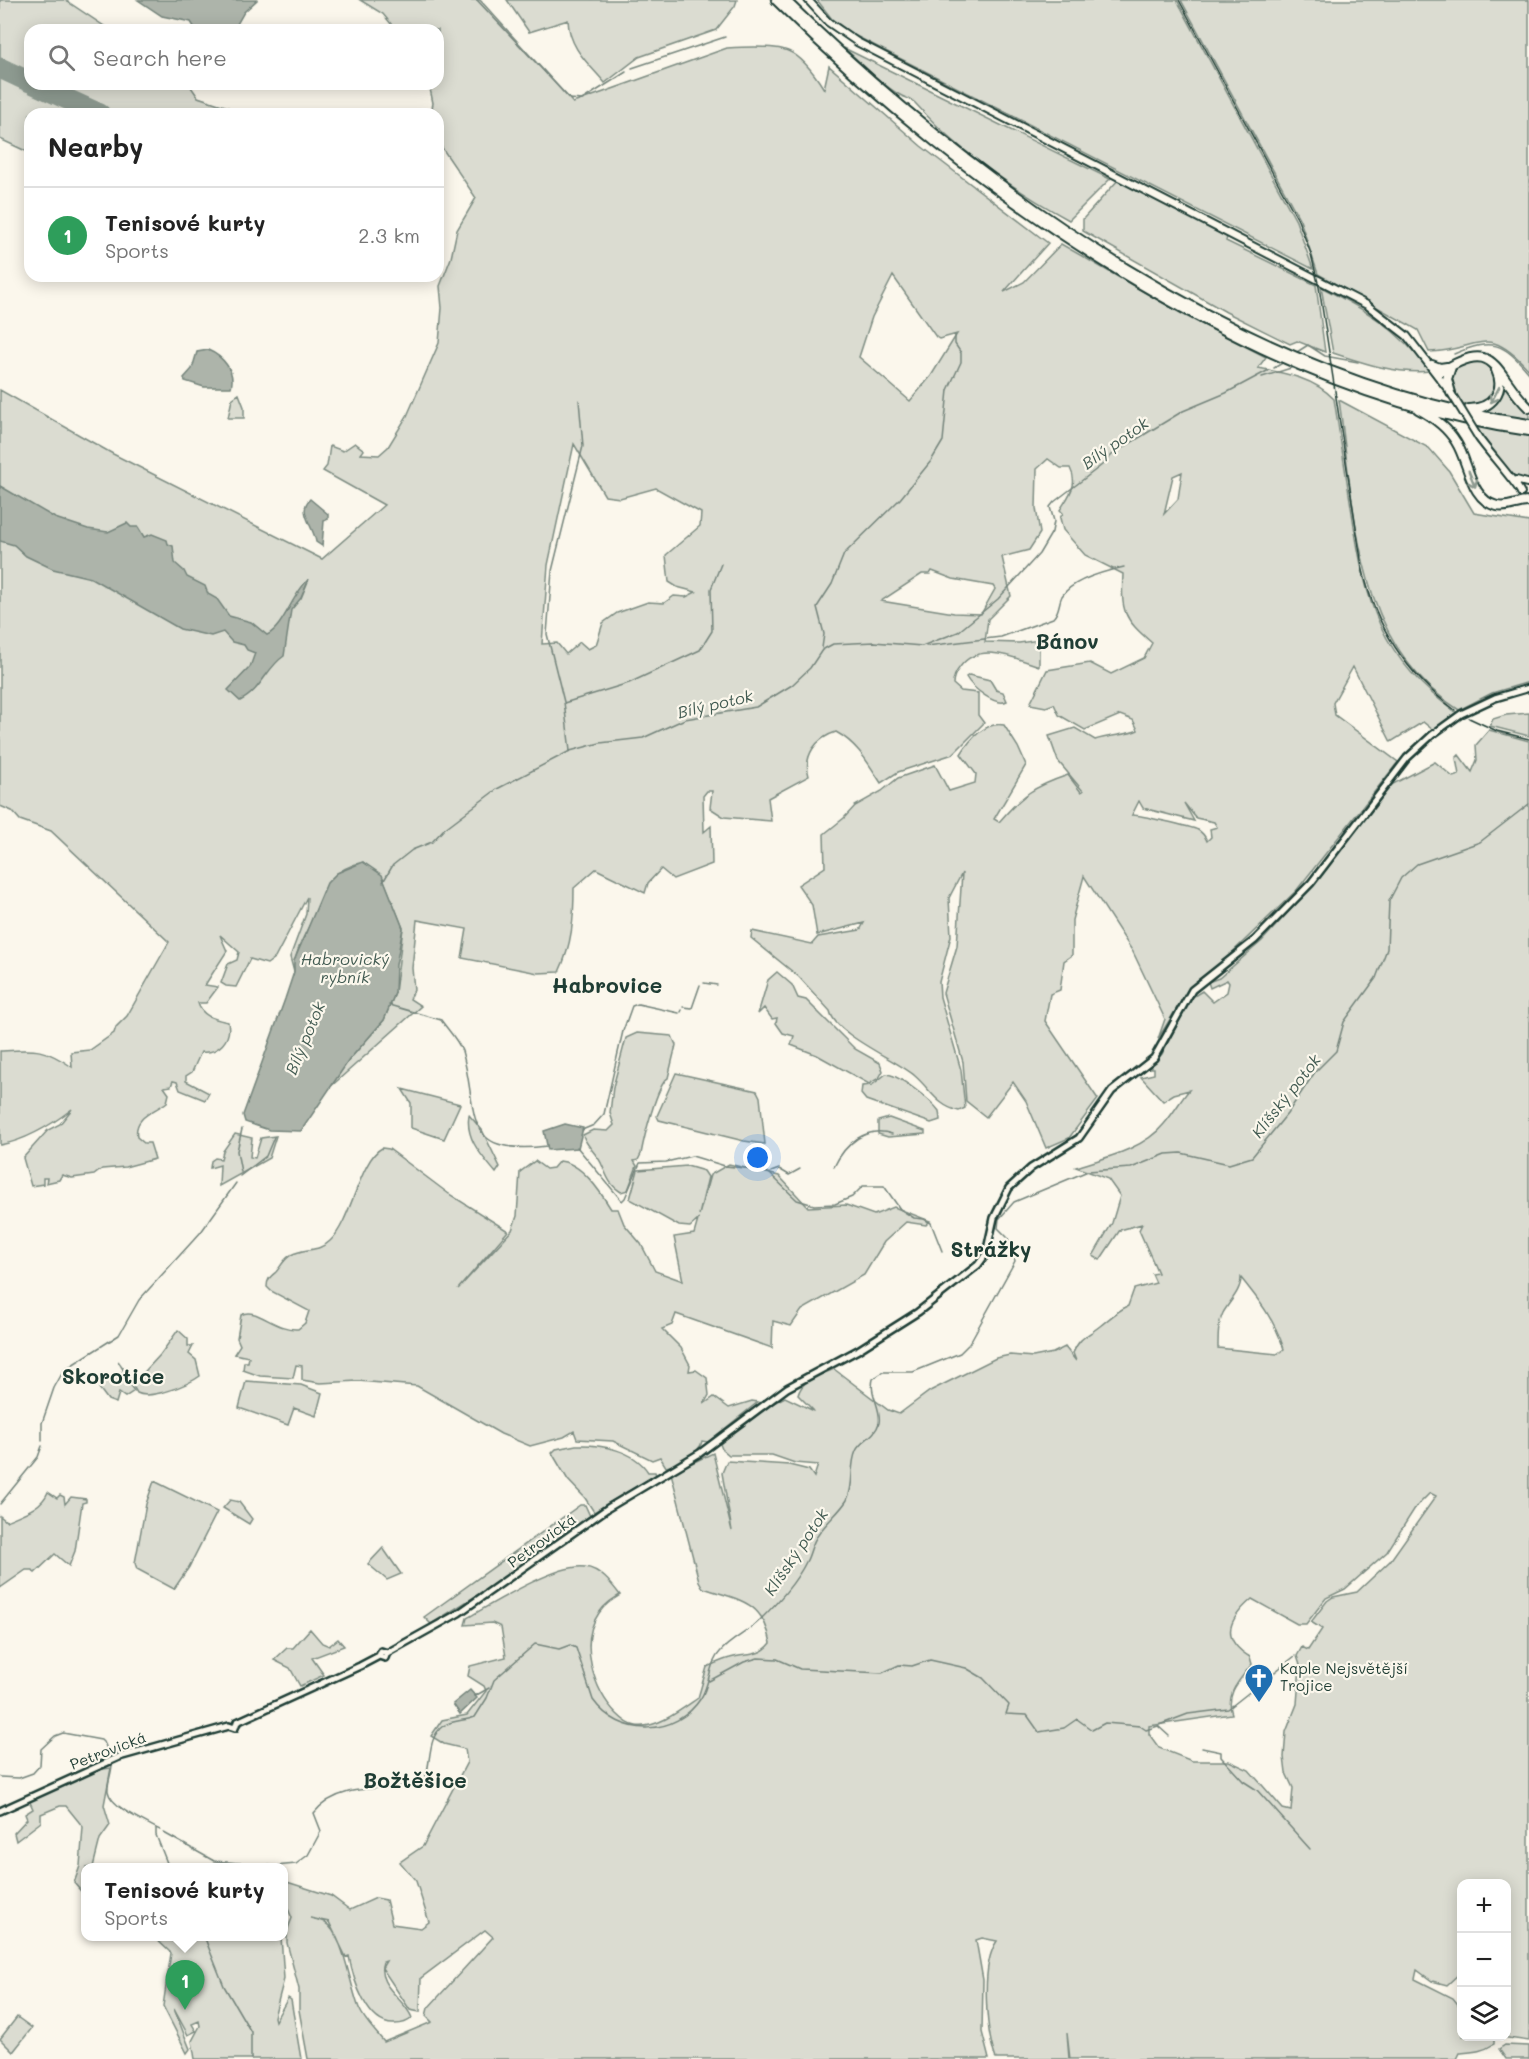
<!DOCTYPE html>
<meta charset="utf-8">
<style>
:root{--surface:#fff;--page:#f2f2f2;--text:#222;--muted:#767676;--line:#e0e0e0;--accent:#db2777}
body{margin:0;font-family:Mali,sans-serif;background:var(--page);color:var(--text)}
.controls{position:absolute;right:18px;bottom:18px;display:grid;overflow:hidden;border-radius:12px;box-shadow:0 3px 15px #0003}
.controls button{width:54px;height:54px;display:grid;place-items:center;padding:0;border:0;border-bottom:2px solid var(--line);background:var(--surface);color:var(--text);font:30px sans-serif}
.you{position:absolute;left:758px;top:1158px;width:21px;height:21px;margin:-15px;border:4px solid #fff;border-radius:50%;background:#1a73e8;box-shadow:0 0 0 9px #1a73e833}
.badge{display:grid;place-items:center;width:39px;height:39px;border-radius:50%;background:var(--accent);color:#fff;font-size:20px;font-weight:700}
.pin{position:absolute;translate:-50% -50px;filter:drop-shadow(0 2px 3px #0008)}
.pin::after{content:'';position:absolute;top:32px;width:21px;height:18px;background:inherit;clip-path:polygon(0 0,100% 0,50% 100%)}
.popup{position:absolute;left:81px;top:1863px;width:207px;height:78px;box-sizing:border-box;display:grid;place-content:center;border-radius:12px;background:var(--surface);filter:drop-shadow(0 2px 4px #0005);font-size:20px;white-space:nowrap;color:var(--muted)}
.popup b{font-size:22px;color:var(--text)}
.popup::after{content:'';position:absolute;left:50%;top:100%;margin-left:-12px;border:12px solid transparent;border-top-color:var(--surface)}
.list{margin:0;padding:0;list-style:none}
h2{display:flex;justify-content:space-between;align-items:center;height:78px;margin:0;padding:0 24px;font-size:26px}
h2 small{font-size:20px;font-weight:400;color:var(--muted)}
.list li{display:grid;grid-template-columns:39px 1fr auto;gap:18px;align-items:center;box-sizing:border-box;height:96px;padding:0 24px;border-top:2px solid var(--line)}
.list b{display:block;font-size:22px;white-space:nowrap}
.list p{margin:0;font-size:20px;white-space:nowrap;color:var(--muted)}
.list em{font-size:20px;font-style:normal;color:var(--muted)}
.icon{flex:none;width:33px;height:33px;fill:none;stroke:currentColor;stroke-width:2;stroke-linecap:round;stroke-linejoin:round}
.map{position:relative;flex:none;width:1529px;height:2059px;overflow:hidden}
.search{position:absolute;background:var(--surface);box-shadow:0 3px 15px #0003;left:24px;top:24px;width:420px;height:66px;display:flex;align-items:center;gap:15px;box-sizing:border-box;padding:0 21px;border-radius:18px;color:var(--muted);font-size:22px}
.panel{position:absolute;background:var(--surface);box-shadow:0 3px 15px #0003;left:24px;top:108px;width:420px;height:174px;border-radius:18px}
.map>svg:first-child{display:block}
.green{fill:#dbdcd1;stroke:#7d8c82;stroke-width:1.5;fill-rule:evenodd}
.water{fill:#adb4aa;stroke:#74847b;stroke-width:1.5}
.lines{fill:none;stroke-linecap:round;stroke-linejoin:round}
.stream{stroke:#74847b;stroke-width:1.5}
.runway{stroke:#8d9a90;stroke-width:21}
.secondary-casing{stroke:#1f3d34;stroke-width:10}
.primary-casing{stroke:#1f3d34;stroke-width:10}
.highway-casing{stroke:#1f3d34;stroke-width:12}
.secondary{stroke:#fbf7ec;stroke-width:5}
.primary{stroke:#fbf7ec;stroke-width:6}
.highway{stroke:#fbf7ec;stroke-width:8}
.rail{stroke:#1f3d34;stroke-width:1.5}
.primary-bridge-casing{stroke:#1f3d34;stroke-width:10;stroke-linecap:butt}
.primary-bridge{stroke:#fbf7ec;stroke-width:6}
.oneway{stroke:#8d9a90}
.labels{text-anchor:middle;stroke-width:4.5;stroke-linejoin:round;paint-order:stroke}
.street-label{font-size:15px;fill:#1f3d34;stroke:#fbf7ec}
.poi-label{font-size:15px;fill:#1f3d34;stroke:#fbf7ec;text-anchor:start}
.water-label{font-size:16px;font-style:italic;fill:#425b52;stroke:#fbf7ec}
.district-label{font-size:21px;font-weight:bold;fill:#1f3d34;stroke:#fbf7ec}
</style>
<div class="map">
<svg width="1529" height="2059" viewBox="0 0 1529 2059">
<rect width="100%" height="100%" fill="#fbf7ec"/>
<filter id="ink" filterUnits="userSpaceOnUse"><feTurbulence type="fractalNoise" baseFrequency=".0167" numOctaves="2"/><feDisplacementMap in="SourceGraphic" scale="12" xChannelSelector="R" yChannelSelector="G"/><feConvolveMatrix kernelMatrix="1 2 1 2 8 2 1 2 1" color-interpolation-filters="sRGB"/></filter>
<g filter="url(#ink)">
<path class="green" d="M0,0H65L110,30H30V84H189L198,97L228,107L227,114H30V153L0,139Z
M360,0H480L573,103L727,48C742,47 774,45 788,51C803,57 816,76 824,89L829,66L921,146L1048,243L1004,292L1024,282L1061,244L1184,315L1266,357L1258,368C1285,373 1314,378 1334,399C1340,437 1346,475 1352,513C1365,601 1380,659 1457,713L1433,730L1423,722L1391,742L1353,667L1333,703L1335,715L1398,762L1296,891L1218,966L1189,988L1158,1039L1165,1019L1133,952L1084,876L1072,920V955L1064,961L1060,990L1050,994L1045,1021L1098,1099L1069,1138L1046,1148L1026,1101L1013,1082L986,1117L966,1101L963,1062L943,993L957,946L962,873L949,898L951,936L939,982L940,997L961,1070L965,1108L959,1111C937,1106 931,1090 915,1076C897,1060 835,1035 830,1011L799,977L751,938L752,931L812,944L818,937L860,930L864,923L817,935L812,905L798,885L825,867L824,834L844,818L855,806L882,791L898,778L935,765L949,791L975,783L976,774L961,754C970,739 986,721 1004,725L1018,747L1026,765L994,819L999,822C1023,794 1033,787 1068,775L1081,792L1083,791L1058,761L1049,736L1075,728L1095,740C1108,735 1130,735 1138,730L1133,720L1120,715L1085,730L1059,715L1054,704L1046,707L1030,704L1047,670L1090,663L1111,674L1144,658L1152,643C1123,618 1121,612 1123,574L1085,555L1063,530L1060,518L1063,513L1060,510C1069,495 1079,485 1070,468H1061L1048,459L1037,469L1036,508L1040,533L1029,550L1002,557L1011,596L988,619L985,642L1019,643L1039,640V666C1015,658 979,641 960,667C955,673 953,677 953,684L961,691L978,693V715L984,723L953,754L898,772L881,783C868,763 858,744 836,732C816,738 803,756 809,776L768,798L771,821L724,817L710,808L712,791H707L703,796L704,832L711,826L712,864L673,879L661,869L648,883L645,893L596,869L574,888C574,918 572,945 559,972L538,973L462,958L467,929L417,920L412,968L414,990L410,999L421,1006L328,1089L349,1060L384,1020L395,993L403,928L384,881L363,862C350,865 339,870 330,880C325,886 324,894 321,902C312,925 294,946 294,972L290,957L306,914L307,897L275,958L267,964L250,959L236,987L226,986L221,983L228,964L237,960L239,952L220,935L227,951L205,985L218,987L206,1003H198C202,1017 215,1019 228,1022C232,1040 218,1054 201,1052L192,1072L186,1076V1081L209,1093L205,1100L180,1090L177,1082L173,1081L171,1086L164,1087L169,1094L167,1102C155,1112 133,1116 137,1137L144,1143H150L155,1159L125,1167L102,1169L94,1175L72,1178L62,1175L59,1180L46,1183L47,1178H43V1184L31,1186L23,1158L48,1130L60,1124L72,1109C50,1126 27,1140 0,1145V1051C34,1049 43,1047 72,1067L71,1052L90,1050L114,1033L116,1027L127,1016L169,942L51,831L20,820L12,811L0,806V390L113,454L322,559L384,505L323,471L327,466L330,446L343,451L355,443L364,450L361,454L379,455L388,447L407,416L439,343L442,308L440,286L451,258L457,230L476,198L438,142V114H431L433,103L429,84H438V30H396L383,14ZM893,276L936,337L939,339L957,334L931,376L910,401L859,357L872,317ZM574,444L605,496L620,498L656,488L701,513L700,526L666,555L669,582L677,587L696,592L686,597L674,596L664,603L648,602L617,613L603,623L596,645L588,649L580,642L566,654L557,643L542,644L548,565ZM1182,472L1178,499L1164,514L1173,476ZM932,571L953,579L993,586L995,589L981,614L954,613L881,601L922,574H930ZM1139,801L1143,808L1194,821L1184,803L1196,818L1214,822L1217,827L1210,829L1211,837L1207,841C1205,836 1203,833 1198,830C1192,827 1136,814 1132,815Z
M507,0H737L735,6L716,30L639,57L605,83C588,63 569,48 568,20L529,32Z
M817,0H1177L1296,221L1313,269L854,35L832,19Z
M1181,0H1529V370C1486,322 1481,350 1429,352L1418,330L1318,274L1300,220Z
M844,48L1110,179L1069,220C1013,189 958,151 916,104C912,99 905,98 900,95C880,84 862,63 844,48Z
M1119,179L1227,237L1226,241L1316,285L1325,352L1297,341L1290,344L1226,312L1083,231V219Z
M1321,287C1372,313 1394,327 1431,371C1399,375 1363,363 1333,353Z
M1465,361H1482C1498,373 1499,385 1489,401L1462,405L1449,383L1450,371Z
M1504,383L1529,413V420L1483,412L1496,403Z
M239,394L244,407V418H228L232,399Z
M1339,400L1429,448L1449,471L1474,513L1529,522V682L1492,693L1459,710C1354,644 1355,510 1339,400Z
M1474,425L1529,435V481C1508,481 1484,442 1474,425Z
M969,675L990,680L996,690L1003,692L1007,701C996,707 972,688 966,677Z
M1529,713V736L1490,726L1493,719L1506,715Z
M1489,730L1529,741V2041L1501,2037L1506,2036V1884H1462L1461,1972L1447,1985L1432,1981L1417,1970L1415,1979L1453,1998L1461,2008L1462,2036L1491,2037L1494,2039V2044C1482,2052 1473,2052 1460,2053L1457,2059H1070L1067,2033L1069,2059H996C986,2032 980,1965 997,1941L982,1938L976,1940L983,1980L982,2032L989,2059H308L299,2010V1989L287,1943V1931L292,1918L288,1909L284,1908V1881L331,1896L350,1910L376,1898L386,1900L392,1924L421,1928L429,1922L416,1881L400,1862L423,1846L467,1762L465,1749L444,1744L431,1736L442,1720L467,1715L486,1691L484,1686L468,1676L470,1666L506,1657L501,1627L492,1623L465,1625L467,1618C492,1604 557,1563 585,1567C600,1569 611,1583 620,1595C612,1600 604,1605 599,1613C578,1643 594,1691 617,1714C622,1719 629,1725 636,1726C657,1729 682,1709 698,1698L707,1667C714,1664 722,1660 730,1658C747,1653 759,1658 771,1643C763,1601 740,1600 703,1588L699,1581L671,1473L713,1453L732,1531L722,1473L727,1461L789,1465L809,1470L814,1477L818,1465L795,1463L772,1455H729L722,1449L720,1444L760,1410L785,1397L814,1411L798,1395C802,1379 819,1376 834,1369L888,1410L899,1414L930,1391L996,1358L1010,1355L1033,1357L1053,1353L1065,1347L1076,1361L1073,1353C1079,1337 1089,1335 1100,1326C1109,1319 1117,1311 1128,1306L1134,1289L1156,1283L1152,1274L1158,1273L1139,1230L1142,1224L1120,1230L1100,1260L1093,1256L1112,1223L1120,1196L1108,1179L1076,1167C1105,1158 1144,1149 1164,1124C1173,1114 1180,1101 1189,1090L1174,1094L1163,1101L1141,1077L1154,1074V1068H1148L1162,1054L1191,998L1202,991L1213,1002L1227,992L1229,983L1227,980L1210,988L1208,982L1219,978L1262,941L1320,877L1384,792L1393,784L1435,762L1453,777L1459,775L1456,758L1459,755L1472,772L1477,760L1476,745ZM1241,1278C1261,1303 1274,1319 1284,1349L1277,1354L1218,1348C1218,1337 1218,1324 1223,1313C1229,1302 1241,1291 1241,1278ZM1430,1493L1436,1496L1390,1561L1357,1592L1333,1597L1327,1601L1311,1622L1322,1629L1308,1650L1302,1647L1297,1656L1300,1665L1297,1704L1286,1732L1284,1757L1286,1773L1293,1788L1291,1811L1283,1809L1249,1770L1229,1761H1192L1159,1748L1149,1734V1726L1232,1714C1225,1693 1240,1680 1252,1664L1250,1657C1219,1638 1229,1619 1252,1599L1297,1624H1306L1326,1598L1345,1589L1387,1552L1415,1508ZM310,1918L329,1922L346,1957L349,1956C353,1979 367,2026 395,2024C402,2024 407,2023 412,2018C405,1999 375,1985 383,1962L386,1961L382,1968L410,2010L420,2012L421,1978L485,1930L493,1937L428,2008L426,2016L432,2022L384,2042C375,2030 365,2022 359,2008C350,1987 344,1933 324,1922C320,1920 314,1919 310,1918Z
M777,972L792,985L798,998L806,1000L855,1049L880,1063L883,1071L879,1078L869,1084L817,1055L791,1045L794,1036L783,1033L776,1023L777,1018L772,1019L764,1008L758,1014L768,980Z
M637,1033L672,1036L676,1045L668,1078C657,1084 644,1138 641,1154L638,1160L634,1161L637,1166L628,1190L621,1192C609,1185 607,1176 602,1165C598,1154 587,1148 583,1135L593,1130L608,1131L614,1125L610,1113L613,1087L626,1038Z
M676,1073L757,1091L760,1097L765,1144L744,1141L659,1120L657,1116Z
M886,1074C898,1074 932,1101 939,1111L940,1120L931,1123L866,1100L861,1094L862,1086L872,1085Z
M402,1089L460,1104L444,1139L411,1128V1103Z
M469,1115L482,1130L500,1167L496,1173C482,1156 465,1139 469,1115Z
M889,1118L925,1131V1134L888,1137L878,1134V1121Z
M235,1134L252,1138L250,1157L255,1158L261,1138L276,1136L269,1158L219,1186L220,1165L210,1168L211,1161L215,1158L221,1159L223,1151Z
M382,1148L389,1149L449,1194L508,1231L458,1289L512,1230L517,1216L520,1172L535,1161L546,1169L553,1168L559,1161C581,1162 600,1191 611,1209H618L624,1224L641,1244L655,1271L683,1281L674,1237L694,1234L698,1220L690,1227L679,1226L630,1199L638,1170L687,1166L704,1171L708,1177L699,1215L710,1175L729,1164L779,1176L808,1207L846,1205L874,1215L894,1207L930,1221L926,1225L906,1222L884,1242L864,1275L802,1310L791,1326L773,1321L772,1348L676,1314L672,1325L662,1329L681,1348L690,1365L689,1371L696,1370L707,1378L709,1395L704,1404L714,1397L729,1408L752,1401L758,1402L708,1442L702,1441C701,1452 676,1465 666,1467L660,1457L652,1460L613,1441L577,1439L574,1431L564,1437L530,1446L501,1434L417,1386L358,1381L320,1383L302,1380V1366L296,1365L293,1378L260,1376L243,1370L244,1362H248L249,1357L234,1354L240,1345L237,1338L241,1315C256,1306 275,1331 298,1329L305,1323L309,1311L271,1291L267,1287C267,1279 270,1277 276,1272C281,1266 284,1259 291,1255C304,1248 319,1252 330,1241C351,1222 360,1159 382,1148Z
M178,1330L188,1339V1346H193L189,1354L196,1360L200,1376C188,1385 150,1400 137,1393L118,1361L134,1383L160,1355Z
M121,1372L134,1391L125,1397L119,1393L116,1403L108,1400L99,1388L103,1381H111Z
M246,1381L301,1385L322,1393L316,1416L294,1408L288,1425L239,1408Z
M576,1445C601,1444 634,1450 648,1472H655L656,1475L594,1512L585,1498L568,1480L552,1453L556,1449Z
M154,1481L217,1512L189,1567L174,1589L137,1569L135,1563L146,1504Z
M48,1492L57,1498L60,1495L64,1497L65,1504L71,1497L86,1499V1502L82,1503L75,1551L69,1566L55,1554L35,1573L33,1570H26L0,1588V1516L6,1521C21,1514 41,1509 48,1492Z
M230,1500L239,1502L252,1519L249,1524L223,1508Z
M580,1505H585L590,1516L498,1582L431,1624L424,1617Z
M383,1548L401,1574L387,1580L368,1564Z
M310,1629L322,1643L329,1646L338,1639L344,1646L312,1658L324,1675L300,1686L290,1668L274,1660L287,1648H293Z
M111,1768L104,1805L110,1825L100,1839L93,1867L86,1868V1897L74,1883L80,1866L83,1827L66,1806H60L41,1814V1822L16,1841L14,1833L27,1819L25,1814L33,1809L29,1800L95,1770Z
M154,1937H281L284,1979L274,2017L275,2021L288,1998L291,2000L301,2059H195L192,2041L200,2026L199,2021L192,2024L196,2031L188,2035L174,2009L190,2049L187,2053L163,2006L171,1953Z
M17,2017L32,2028L13,2052L0,2039Z
M1505,2045L1529,2046V2059H1506L1499,2049Z"/>
<path class="water" d="M138,0H257L244,12L236,26L239,30H196L191,22L162,16Z
M208,350C222,356 236,371 231,387H204L185,381L184,378L192,369L197,352Z
M0,486L55,518L88,529L108,532L127,523L131,527H138L144,537L152,534L167,540L168,544L173,546L175,563L184,571L187,577L205,586L208,594L217,599L229,616L251,622L267,635C284,627 293,592 309,579L301,598L291,610L284,656C266,668 261,691 240,701L228,690L250,667L255,653L247,650L244,645L232,642L223,632L211,636L180,629L91,578L53,569L26,556L14,545L0,541Z
M310,499L328,514V519L324,521L322,546L316,542C314,527 297,511 310,499Z
M363,862L382,875L403,928L396,965L395,993L384,1020L349,1060L301,1131L269,1130L245,1122L243,1115L285,999L294,972V961L327,883L337,873Z
M565,1124L583,1128L578,1148L548,1150L544,1131Z
M470,1690L477,1698L460,1714L453,1704Z"/>
<g class="lines">
<path class="stream" d="M477,0L570,99L582,100L626,72
M632,68L725,37
M1297,352L1308,345L1325,356L1358,362
M1454,354C1492,338 1503,342 1529,373
M1324,363L1328,364
M1274,368L1284,362
M1262,377L1291,368
M926,646L1001,637L1053,618C1060,611 1058,604 1062,596C1072,580 1106,571 1124,567
M822,648L824,634L817,607L832,584L844,554L900,499L931,461L943,441L948,390L961,362V353L955,344V336
M564,703L629,683L700,650L712,631L711,589L721,564
M570,751L564,702L547,634L552,571L583,446L579,400
M383,882L393,865L412,850L432,842L444,829L497,789L570,751L600,743L643,738L685,719L756,707L792,685L810,668L822,650L833,644L874,642L922,646L958,632L998,599L1039,554L1052,532L1054,521L1050,507L1054,502L1102,465L1114,453L1183,411L1226,393L1269,370
M704,983L717,985
M389,1005L441,1020C448,1030 458,1040 462,1051C480,1112 458,1157 547,1146
M683,1007L692,1008L700,985
M681,1012L682,1010
M582,1130L594,1125L604,1114L623,1031L632,1006L638,1004L679,1013
M577,1147L622,1201L625,1198L640,1163L666,1162L692,1156L725,1166L754,1169L769,1173L797,1200L814,1205L835,1204L852,1197L863,1186H884L900,1209L914,1218L924,1219L931,1223L942,1251
M834,1167C845,1144 866,1125 892,1134
M241,1172L237,1151L242,1129
M771,1172L779,1169L789,1175L800,1169
M240,1176L266,1156L274,1137
M42,1441V1423L54,1388L64,1370L119,1335L139,1300L201,1232L236,1183
M0,1504L38,1457L42,1446
M709,1681L744,1662L758,1658L777,1659L800,1669L882,1673L899,1665L912,1666L930,1660L966,1668L983,1678L1009,1705L1006,1714L1027,1715L1039,1732L1064,1728L1077,1719L1092,1730L1105,1723L1140,1726L1146,1730L1158,1726L1169,1736
M475,1696L489,1688
M1159,1725L1188,1714L1228,1709L1295,1656
M1202,1748L1221,1752V1757L1243,1781L1257,1790L1310,1849
M112,1764C112,1773 107,1783 108,1791C110,1807 147,1823 160,1830
M0,1777L19,1778L33,1773L40,1765L41,1749L55,1736L63,1733L101,1740L105,1744L110,1758
M156,1829V1835L169,1868
M164,1833L214,1861L275,1866L296,1864L308,1855L321,1831L314,1813C339,1781 387,1791 422,1784C433,1769 425,1739 443,1726C452,1720 465,1721 475,1717L487,1698L494,1680L535,1644L559,1649L570,1645L576,1648L593,1700C620,1738 676,1737 701,1698C710,1684 709,1663 720,1652C731,1639 747,1633 759,1621C777,1603 796,1583 807,1560C811,1552 812,1542 818,1535C826,1522 839,1513 847,1500C855,1484 849,1467 856,1451C861,1440 875,1437 879,1423C882,1408 869,1395 873,1379L883,1372H913L960,1353L969,1344L1015,1261L1008,1238L998,1228L999,1219L1014,1202L1088,1171L1131,1168L1166,1154L1181,1153L1229,1164L1252,1157L1287,1114L1315,1072L1336,1051L1344,1022L1376,978L1387,949L1389,901L1401,878L1417,864L1480,842L1529,804
M204,1936L224,1986L251,2032V2059"/>
<path class="runway" d="M0,68L30,82
M34,84L100,114"/>
<g class="secondary-casing">
<path id="secondary" d="M379,1656L385,1658L387,1653L459,1613L608,1508L700,1453L787,1388L858,1350L918,1312L978,1265L986,1254L994,1218L1009,1188L1031,1168L1079,1138L1112,1091L1154,1058L1192,990L1255,940L1311,883L1407,758L1432,735L1461,714L1495,698L1529,688
M237,1722L360,1666L379,1656L381,1651L387,1653
M0,1811L119,1757L229,1726L235,1728L237,1722"/>
</g>
<g class="primary-casing">
<path id="primary" d="M808,0L828,22L857,42L1367,305L1407,336L1447,388
M1478,437C1485,448 1519,486 1521,493
M1516,480L1527,483"/>
</g>
<g class="highway-casing">
<path id="highway" d="M776,0C967,190 1257,394 1529,431
M785,0C980,191 1253,385 1529,424
M1432,365L1440,368L1447,367
M1438,374C1497,334 1493,373 1529,408
M1451,393L1447,379L1451,367
M1418,409C1433,417 1447,427 1456,442C1469,462 1470,500 1497,506C1509,509 1518,501 1529,502
M1469,409C1492,409 1506,391 1496,370"/>
</g>
<use href="#secondary" class="secondary"/>
<use href="#primary" class="primary"/>
<use href="#highway" class="highway"/>
<path class="rail" d="M1179,0L1298,220L1311,254L1319,287L1362,566C1375,626 1406,674 1455,710
M1469,718L1497,731L1529,739"/>
<g class="primary-bridge-casing">
<path id="primary-bridge" d="M1451,393L1478,437"/>
</g>
<use href="#primary-bridge" class="primary-bridge"/>
</g>
<defs><path id="oneway-shaft" d="M-6 0H5M1.5-3L5.5 0L1.5 3" fill="none" stroke-width="1.6" stroke-linecap="round" stroke-linejoin="round" transform="scale(1.5)"/></defs>
<g class="oneway">
<use href="#oneway-shaft" transform="translate(1495 395) rotate(118)"/>
<use href="#oneway-shaft" transform="translate(1472 479) rotate(68)"/>
</g>
</g>
<defs>
<g id="church-pin" transform="scale(1.5)"><path d="M0 17L-7.5 6A9.5 9.5 0 1 1 7.5 6Z" fill="#1f6fb2" stroke="#fbf7ec"/><path d="M-1.2-6h2.4v3.5h3.3v2.4h-3.3V6h-2.4V-.1h-3.3v-2.4h3.3Z" fill="#fff"/></g>
</defs>
<g fill-rule="evenodd">
<use href="#church-pin" x="1259" y="1678"/>
</g>
<g class="labels">
<g class="street-label">
<text transform="translate(542 1541) rotate(-36)" y="5">Petrovická</text>
<text transform="translate(108 1751) rotate(-21)" y="5">Petrovická</text>
</g>
<g class="poi-label">
<text x="1280" y="1674">Kaple Nejsvětější<tspan x="1280" dy="17">Trojice</tspan></text>
</g>
<g class="water-label">
<text transform="translate(1115 443) rotate(-35)" y="6">Bílý potok</text>
<text transform="translate(715 704) rotate(-13)" y="6">Bílý potok</text>
<text x="345" y="965">Habrovický<tspan x="345" dy="18">rybník</tspan></text>
<text transform="translate(305 1038) rotate(-67)" y="6">Bílý potok</text>
<text transform="translate(1286 1096) rotate(-52)" y="6">Klíšský potok</text>
<text transform="translate(796 1552) rotate(-56)" y="6">Klíšský potok</text>
</g>
<g class="district-label">
<text x="1067" y="649">Bánov</text>
<text x="607" y="993">Habrovice</text>
<text x="991" y="1257">Strážky</text>
<text x="113" y="1384">Skorotice</text>
<text x="415" y="1788">Božtěšice</text>
</g>
</g>
</svg>
<div class="controls">
<button>+</button>
<button>−</button>
<button><svg class="icon" aria-label="layers" viewBox="0 0 24 24"><path d="M12 4l9 5-9 5-9-5zM3 14l9 5 9-5"/></svg></button>
</div>
<div class="you"></div>
<div class="pin badge" style="left:185px;top:2010px;background:#2e9e5b">1</div>
<div class="popup"><b>Tenisové kurty</b>Sports</div>
<div class="search"><svg class="icon" aria-label="search" viewBox="0 0 24 24"><circle cx="10" cy="10" r="6"/><path d="M15 15l6 6"/></svg>Search here</div>
<section class="panel">
<h2>Nearby<small></small></h2>
<ul class="list">
<li><span class="badge" style="background:#2e9e5b">1</span><div><b>Tenisové kurty</b><p>Sports</p></div><em>2.3 km</em></li>
</ul>
</section>
</div>
